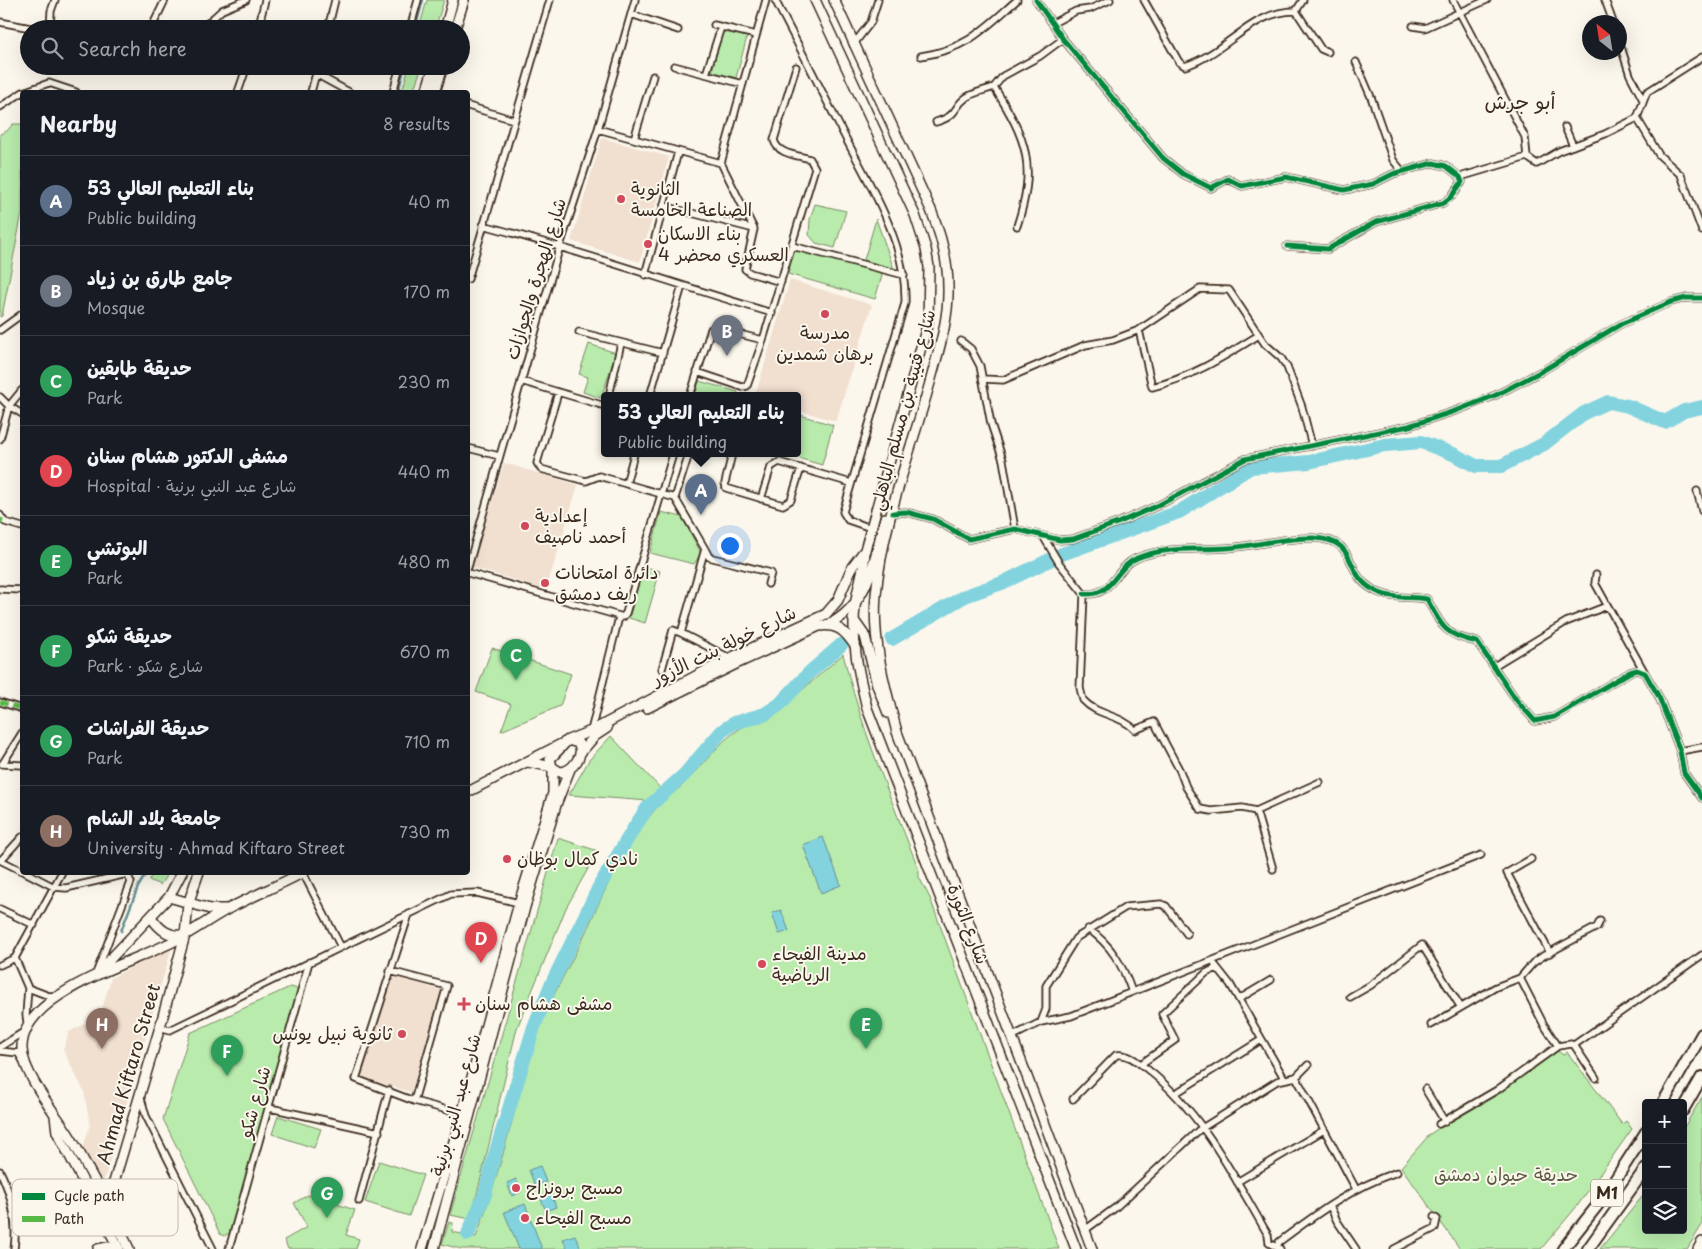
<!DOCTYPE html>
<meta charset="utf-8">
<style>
:root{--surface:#171b24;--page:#242831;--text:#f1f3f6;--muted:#9ea1a6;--line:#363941;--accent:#d1495b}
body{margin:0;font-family:"Playpen Sans","Playpen Sans Arabic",sans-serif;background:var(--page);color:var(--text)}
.controls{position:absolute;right:15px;bottom:15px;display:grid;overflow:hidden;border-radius:5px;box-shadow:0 5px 20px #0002}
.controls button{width:45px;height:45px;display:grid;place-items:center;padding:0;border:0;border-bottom:1px solid var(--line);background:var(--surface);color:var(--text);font:25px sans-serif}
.compass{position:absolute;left:1582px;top:15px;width:45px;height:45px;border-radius:50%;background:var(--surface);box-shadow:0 5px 20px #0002;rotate:330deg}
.you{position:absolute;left:729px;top:545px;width:18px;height:18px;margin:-12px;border:4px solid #fff;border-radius:50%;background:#1a73e8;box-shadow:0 0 0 8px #1a73e833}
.badge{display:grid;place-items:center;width:32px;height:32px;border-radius:50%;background:var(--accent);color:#fff;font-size:16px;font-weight:700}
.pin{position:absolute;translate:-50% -41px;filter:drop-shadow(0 1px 2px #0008)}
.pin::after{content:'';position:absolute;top:26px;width:18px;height:15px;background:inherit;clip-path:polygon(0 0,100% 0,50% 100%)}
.popup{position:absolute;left:601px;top:392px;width:200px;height:65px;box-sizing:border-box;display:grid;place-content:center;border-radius:5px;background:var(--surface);filter:drop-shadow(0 1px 4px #0005);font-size:16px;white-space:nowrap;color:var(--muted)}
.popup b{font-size:19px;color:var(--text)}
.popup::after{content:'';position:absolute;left:50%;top:100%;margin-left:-10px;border:10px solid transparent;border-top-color:var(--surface)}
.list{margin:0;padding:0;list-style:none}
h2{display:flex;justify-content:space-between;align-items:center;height:65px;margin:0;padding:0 20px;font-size:21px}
h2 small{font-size:16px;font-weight:400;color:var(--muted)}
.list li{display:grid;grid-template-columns:32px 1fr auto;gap:15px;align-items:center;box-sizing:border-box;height:90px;padding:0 20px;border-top:1px solid var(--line)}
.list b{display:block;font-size:19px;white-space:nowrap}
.list p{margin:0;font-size:16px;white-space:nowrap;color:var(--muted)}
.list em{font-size:16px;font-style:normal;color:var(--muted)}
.icon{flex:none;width:28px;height:28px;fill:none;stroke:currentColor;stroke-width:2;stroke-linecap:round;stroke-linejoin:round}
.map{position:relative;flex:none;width:1702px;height:1249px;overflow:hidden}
.search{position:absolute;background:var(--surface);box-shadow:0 5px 20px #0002;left:20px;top:20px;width:450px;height:55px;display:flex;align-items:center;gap:12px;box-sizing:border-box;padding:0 18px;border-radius:28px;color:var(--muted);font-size:19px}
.panel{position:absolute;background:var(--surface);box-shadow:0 5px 20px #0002;left:20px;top:90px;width:450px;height:785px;border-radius:5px}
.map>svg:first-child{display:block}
.built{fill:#f1dfd0}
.green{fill:#b8ebac;stroke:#7a8a65}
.water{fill:#83d3df;stroke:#668f92}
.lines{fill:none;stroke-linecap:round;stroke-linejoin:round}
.stream{stroke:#668f92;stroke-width:2.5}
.river{stroke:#83d3df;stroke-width:14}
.street-casing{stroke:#3b2a1e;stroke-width:9}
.secondary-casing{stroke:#3b2a1e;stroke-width:12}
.primary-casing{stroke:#3b2a1e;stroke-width:12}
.highway-casing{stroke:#3b2a1e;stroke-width:14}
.street{stroke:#fbf7ec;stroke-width:5.5}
.secondary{stroke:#fbf7ec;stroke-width:9}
.primary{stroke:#fbf7ec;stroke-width:9}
.highway{stroke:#fbf7ec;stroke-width:10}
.quiet{stroke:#58b947;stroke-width:4;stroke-dasharray:8 4;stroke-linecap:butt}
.cycleway-casing{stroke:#fbf7ec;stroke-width:8}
.cycleway{stroke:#00873e;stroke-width:5}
.poi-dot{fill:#d1495b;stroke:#fbf7ec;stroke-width:2}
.labels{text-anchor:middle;stroke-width:4;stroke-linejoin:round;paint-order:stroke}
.shield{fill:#fbf7ec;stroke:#75685c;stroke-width:1}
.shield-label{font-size:16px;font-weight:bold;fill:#3b2a1e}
.poi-label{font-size:18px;fill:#3b2a1e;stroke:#fbf7ec;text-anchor:start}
.street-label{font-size:18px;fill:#3b2a1e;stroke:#fbf7ec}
.park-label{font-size:18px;fill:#5a5a42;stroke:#fbf7ec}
.quarter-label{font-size:20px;fill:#3b2a1e;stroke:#fbf7ec}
.key{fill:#fbf7ec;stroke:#c1baae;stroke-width:1}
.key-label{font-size:14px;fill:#3b2a1e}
</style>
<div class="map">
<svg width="1702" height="1249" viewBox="0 0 1702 1249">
<rect width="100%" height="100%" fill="#fbf7ec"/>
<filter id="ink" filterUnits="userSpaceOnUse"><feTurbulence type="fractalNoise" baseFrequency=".02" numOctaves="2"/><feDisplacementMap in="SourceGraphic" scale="10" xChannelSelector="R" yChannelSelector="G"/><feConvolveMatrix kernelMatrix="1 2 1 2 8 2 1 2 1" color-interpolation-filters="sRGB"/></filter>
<g filter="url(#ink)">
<path class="built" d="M602,138L669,157L640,262L571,241Z
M790,280L872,305L836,421L797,410V396H755Z
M504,463L578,485L546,590L472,567Z
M172,947L104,1180L99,1182L82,1151L90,1125L84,1091L63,1050L69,1032L100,1016L111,978Z
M393,976L443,991L411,1092L361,1077Z"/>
<path class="green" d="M427,0H444L435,29H419Z
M723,30L747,37L736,78L712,71Z
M409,66H422L413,92H402Z
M13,124H22V213L2,316L0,317V134L7,131Z
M815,204L846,211L835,248L816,243L809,235L810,219Z
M876,219L894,269L864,260Z
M795,249L883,272L875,299L788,274Z
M589,344L616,353L601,398L583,392L588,377L579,374Z
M699,381L738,392L736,396H695Z
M797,414L833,425L822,465L784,454H797Z
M661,512L682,517L701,553L694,564L650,553Z
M643,566L660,571L645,623L629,618Z
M492,648L571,674L560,706L501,731L511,704L476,692Z
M843,654C861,728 891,799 919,870V877L930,898L1059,1249H461L442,1244L449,1222L453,1223L452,1232L476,1237C502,1169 516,1098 539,1030C552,994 572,962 588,927C605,889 626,844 653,812C663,799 678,791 689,779C714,754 730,723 768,720Z
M611,736L661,789L649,801L569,795L589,760Z
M558,838L598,851L566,908L517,1028L471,1219L450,1215Z
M153,873V872L168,873L160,885L149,880Z
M290,987L299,989L231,1232L224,1236L220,1234L163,1119L190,1033Z
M1557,1050L1563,1055L1567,1052L1622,1124L1626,1121L1632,1129L1578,1205L1541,1249H1460L1401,1167L1430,1134Z
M1702,1097V1225L1687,1249H1600L1646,1192V1230H1683V1129Z
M278,1116L321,1129L314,1148L272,1134Z
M379,1161L423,1175L409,1216L365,1202Z
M308,1195L355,1210L346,1235L359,1239L356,1249H288L284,1240L307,1227L294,1203Z"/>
<path class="water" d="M823,837L841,885L821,893L803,845Z
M781,910L789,931L779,934L772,913Z
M540,1166L546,1182L535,1186L529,1170Z
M516,1179L521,1192L512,1196L507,1183Z
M551,1193L556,1207L546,1211L540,1197Z
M525,1204L542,1249H519L504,1212Z
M575,1235L581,1249H567L563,1239Z"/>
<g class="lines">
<path class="stream" d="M415,29L423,0
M398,92L405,66
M121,931L138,887L147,872"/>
<path class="river" d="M892,639L965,596L1002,583L1062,554L1179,512L1251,467L1309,462L1385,445L1421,442L1453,454L1476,466H1501L1544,444L1584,413L1608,402L1628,406L1665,422L1684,411L1702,407
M468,1234L485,1194L493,1161L534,1027L550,987L600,885L634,828L648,807L684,775L722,731L734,723L765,714L779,705L809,673L841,645"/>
<g class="street-casing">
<path id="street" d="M775,0C798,44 821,89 843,133C870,186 907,242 905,303L843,512L848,520L871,528
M1036,0L1063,39L1163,158L1183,174L1211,188L1228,179L1242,186L1286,177L1344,190L1373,184L1393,174L1433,163L1446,166L1460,177L1462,182L1451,197L1443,203L1376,222L1328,249L1287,246
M1144,0L1179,62L1185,66C1225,54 1252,10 1296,11
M1453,0L1525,137L1527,157
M1605,0L1613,22
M1296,11L1321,49L1328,52
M1296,11L1303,0
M631,14L678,30
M0,22L36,29
M1053,23L1076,11L1090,9L1110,0
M714,25L756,35
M1413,26L1425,28L1487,0
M50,29L51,11L55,0
M151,29L165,0
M201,29L222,10L246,0
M258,29L265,0
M328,29L335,0
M410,29L418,0
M1620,44L1630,75L1643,100
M853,45L871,22L878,0
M921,56C967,49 984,29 1017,0
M1356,62L1371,97L1393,160L1402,171
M299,66L316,71
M674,66L743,84
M316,74L349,92
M706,74L721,27
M238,92L247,66
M311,92L318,66
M393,92L400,66
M468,106L514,120
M0,107L23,92L49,83L76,92
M1637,118L1659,155L1681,175L1702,231
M936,122C960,115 952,107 967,97C975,92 986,90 994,87
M1565,127L1573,146
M598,129L721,163L754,229L745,269L750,273L781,282
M634,139L653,76
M1527,157L1537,164L1559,151L1605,134L1637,118L1647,92L1702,57
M721,163L766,0
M1460,177L1527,157
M664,206L754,229
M483,225C580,251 675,284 772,313
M1017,226C1037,165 1027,140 994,87L1003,76L1040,56L1063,39
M792,246L904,275
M645,275L678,152
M468,279L550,0
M0,330L22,314
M1139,330L1152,387C1191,378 1225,356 1259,335
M579,332L663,353
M961,341L971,349L980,366L991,424L1003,460L1015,529
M697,372L742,387L747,386L763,340L815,168L810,159C797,155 777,154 774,140L796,67
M984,379L1003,380L1085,345L1113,340L1139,330L1200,289L1229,290L1265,344L1281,358L1287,367L1302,407L1312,446
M521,381L605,406
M558,393L537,463L541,469L586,481L599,476L675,498L689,454
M609,396L621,343
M650,396L682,286
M690,396L711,329L715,328L763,340
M0,397L9,406L22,414
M0,439L9,406L22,390
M468,448L499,456
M732,454L725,483L726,488L783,505L791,500L801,468
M626,484L634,454
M1697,491L1702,511
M675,498L705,549
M761,499L771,467L779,462L851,483
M893,513L906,512L933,519L969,539L1015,529L1060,540L1073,539L1120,522L1159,505L1245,459L1409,426L1458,410L1496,395L1542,371L1621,324L1671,302L1686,298H1702
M0,515L5,522L22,527
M1043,536L1059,563L1084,594L1080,688L1083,700C1097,716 1120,714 1135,730L1154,722L1180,771L1186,787L1200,809L1211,811L1242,808L1256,811L1320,782
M468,567L560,246L598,129L635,0
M468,573L623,617L626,613L673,454
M1596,575L1595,583L1645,673
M0,589L22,590
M1084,594C1114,596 1114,568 1137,558C1166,546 1197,550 1227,548C1256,546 1285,537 1314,538C1359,540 1343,572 1372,589C1389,600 1409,596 1427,599C1442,627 1444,635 1477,642L1517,701L1535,721L1554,717L1630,672L1637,670L1645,673L1659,697L1680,751L1684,773L1702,798
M681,633L730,658
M1494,666L1566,622L1607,606
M662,669L673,630L681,633L705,549L709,557L771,573L768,584
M0,702L22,709
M591,731L619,617
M1680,751L1702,747
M3,763L22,733
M2,764L22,765
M1256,811L1273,869
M1531,859L1507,873L1550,953
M0,860L22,871
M1,860L22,837
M25,872L54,887L66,888L127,874L131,882L97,971
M303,873L341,947
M0,909L34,925
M409,914L356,1079L414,1101L462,1114
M1088,929C1111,944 1123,966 1132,992
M0,965L15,958
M1215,965L1230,984L1284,1078
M390,971L447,986L414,1101
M1520,978L1544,1025L1558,1046
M28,988L15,958L62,872
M28,988L49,996L59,995
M1350,997L1371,985L1422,945L1460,1006
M1239,999L1271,980
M1041,1022L1071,1016L1481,855
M1431,1025L1496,987L1520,978L1533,963L1543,956L1597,927L1600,921
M160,1027L170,1030L451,894L477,893L519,903
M1011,1037L1041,1022L1046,1009V986L1076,938L1126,907L1161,904L1166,906L1187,934
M1574,1045L1596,1078
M0,1047L28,1029L26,1015L28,988
M0,1051L18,1053L22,1059
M1141,1064L1175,1040L1162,1014L1206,973L1217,968
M1296,1077L1356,1189
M1425,1089L1445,1122
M1176,1093L1261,1040
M140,1095L146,1116L213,1249
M1073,1099L1116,1055C1128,1053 1138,1062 1147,1069C1202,1112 1233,1175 1268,1235L1269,1243L1280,1249
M270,1108L379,1132
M1439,1124L1497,1090L1558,1046L1571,1044L1574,1045L1702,955
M0,1171C12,1196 18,1221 14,1249
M1237,1182L1324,1130
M359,1201L389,1090
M1330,1206L1337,1221L1356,1249
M1085,1230L1115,1208L1199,1130L1277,1081L1296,1077L1308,1065
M1277,1247L1279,1242C1316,1214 1353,1187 1397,1172
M229,1249L309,962
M1394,1249L1435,1228L1437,1219L1434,1217"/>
</g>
<g class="secondary-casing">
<path id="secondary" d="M445,29L453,0
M455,29L464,0
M426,92L434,66
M435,92L443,66
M528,762L552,767
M468,792L565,742
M169,897L210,909H228
M151,917C160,930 169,937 184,935
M99,971L169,897L182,872
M55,1116L57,1132L119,1249
M115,1183L106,1189L97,1185C87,1167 78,1149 67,1132C54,1112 23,1073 22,1049C20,992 137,962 176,940C194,931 211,918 228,909C253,896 279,885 304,872
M98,1249L108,1247L117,1249
M129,1249L110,1208L109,1199L160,1027L185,935L188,904L199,872
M1698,1249L1702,1242"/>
</g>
<g class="primary-casing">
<path id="primary" d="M815,0L915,215L926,249L929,267L928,322L865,550C865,570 857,587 855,607C851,641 859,675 867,708L1076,1249
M834,0L931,210C941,235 948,260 948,287C949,319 939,349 931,379C912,448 882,524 876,595C872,642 885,687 897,732L1092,1249
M853,619L865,636L877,685L888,713
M828,625C870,604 874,560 885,518
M647,708L736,664L819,626C837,623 845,631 855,646
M568,740L591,731L730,658L826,614L838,600L852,567L865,550
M568,740L578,743C586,754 572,772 560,772L552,767L550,759Z
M581,752L595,736L607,728
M422,1249L462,1114L519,903L553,793V769
M434,1249L525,907L557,802L570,769"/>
</g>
<g class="highway-casing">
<path id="highway" d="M1663,1103L1702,1034
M1683,1110L1702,1077
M1563,1249L1604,1197L1646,1132
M1588,1249L1646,1168"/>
</g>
<use href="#street" class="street"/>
<use href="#secondary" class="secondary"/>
<use href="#primary" class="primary"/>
<use href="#highway" class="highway"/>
<path class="quiet" d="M0,523L2,518
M0,702L22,709"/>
<g class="cycleway-casing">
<path id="cycleway" d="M1036,0L1063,39L1163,158L1183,174L1211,188L1228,179L1242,186L1286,177L1344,190L1373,184L1393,174L1433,163L1446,166L1460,177L1462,182L1451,197L1443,203L1376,222L1328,249L1287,246
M893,513L906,512L933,519L969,539L1015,529L1060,540L1073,539L1120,522L1159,505L1245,459L1409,426L1458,410L1496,395L1542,371L1621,324L1671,302L1686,298H1702
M1084,594C1114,596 1114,568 1137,558C1166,546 1197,550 1227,548C1256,546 1285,537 1314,538C1359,540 1343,572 1372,589C1389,600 1409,596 1427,599C1442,627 1444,635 1477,642L1517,701L1535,721L1554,717L1630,672L1637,670L1645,673L1659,697L1680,751L1684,773L1702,798"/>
</g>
<use href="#cycleway" class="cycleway"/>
</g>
</g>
<g class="poi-dot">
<circle cx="621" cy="199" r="5"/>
<circle cx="648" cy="244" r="5"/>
<circle cx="825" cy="314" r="5"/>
<circle cx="525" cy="526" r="5"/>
<circle cx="545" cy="583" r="5"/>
<circle cx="507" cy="859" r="5"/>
<circle cx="762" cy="964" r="5"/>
<path d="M461.5 996.5h5v5h5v5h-5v5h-5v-5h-5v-5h5z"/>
<circle cx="402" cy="1034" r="5"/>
<circle cx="516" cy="1188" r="5"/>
<circle cx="525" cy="1218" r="5"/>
</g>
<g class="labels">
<rect class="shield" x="1591" y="1179.5" width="32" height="27" rx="4"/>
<g class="shield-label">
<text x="1607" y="1199">M1</text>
</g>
<g class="poi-label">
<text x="631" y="195">الثانوية<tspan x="631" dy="21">الصناعة الخامسة</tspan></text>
<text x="658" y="240">بناء الاسكان<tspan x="658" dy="21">العسكري محضر 4</tspan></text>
<text x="825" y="339" text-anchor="middle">مدرسة<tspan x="825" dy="21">برهان شمدين</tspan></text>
<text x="535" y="522">إعدادية<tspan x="535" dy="21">أحمد ناصيف</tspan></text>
<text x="555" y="579">دائرة امتحانات<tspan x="555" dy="21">ريف دمشق</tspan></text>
<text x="517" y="865">نادي كمال بوظان</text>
<text x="772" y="960">مدينة الفيحاء<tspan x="772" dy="21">الرياضية</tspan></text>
<text x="475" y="1010">مشفى هشام سنان</text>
<text x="392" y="1040" text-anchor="end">ثانوية نبيل يونس</text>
<text x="526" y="1194">مسبح برونزاج</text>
<text x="535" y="1224">مسبح الفيحاء</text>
</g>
<g class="street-label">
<text transform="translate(536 279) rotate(-73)" y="6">شارع الهجرة والجوازات</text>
<text transform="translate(903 410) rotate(-75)" y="6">شارع قتيبة بن مسلم الباهلي</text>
<text transform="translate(724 646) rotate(-26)" y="6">شارع خولة بنت الأزور</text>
<text transform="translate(968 924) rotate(69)" y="6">شارع الثورة</text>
<text transform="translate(129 1074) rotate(-74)" y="6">Ahmad Kiftaro Street</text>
<text transform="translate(255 1102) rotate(-74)" y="6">شارع شكو</text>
<text transform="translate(456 1105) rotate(-75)" y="6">شارع عبد النبي برنية</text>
</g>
<g class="park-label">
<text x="1506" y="1181">حديقة حيوان دمشق</text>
</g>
<g class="quarter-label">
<text x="1520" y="109">أبو جرش</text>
</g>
</g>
<rect x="12" y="1179" width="166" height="57" rx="8" class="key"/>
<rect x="22" y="1193" width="23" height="7" fill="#00873e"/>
<rect x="22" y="1216" width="23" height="6" fill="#58b947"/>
<g class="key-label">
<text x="54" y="1201">Cycle path</text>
<text x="54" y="1224">Path</text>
</g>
</svg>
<div class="controls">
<button>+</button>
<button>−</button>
<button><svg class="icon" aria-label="layers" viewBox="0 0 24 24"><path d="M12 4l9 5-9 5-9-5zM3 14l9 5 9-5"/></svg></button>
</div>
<svg class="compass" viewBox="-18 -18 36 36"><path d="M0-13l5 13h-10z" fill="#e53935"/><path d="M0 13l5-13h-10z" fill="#9ea1a6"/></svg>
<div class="you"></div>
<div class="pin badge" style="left:701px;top:515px;background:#5c6f8a">A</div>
<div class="popup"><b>بناء التعليم العالي 53</b>Public building</div>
<div class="pin badge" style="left:727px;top:356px;background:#6b7280">B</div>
<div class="pin badge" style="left:516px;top:680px;background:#2e9e5b">C</div>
<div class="pin badge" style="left:481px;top:963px;background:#e0444e">D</div>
<div class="pin badge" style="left:866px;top:1049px;background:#2e9e5b">E</div>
<div class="pin badge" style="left:227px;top:1076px;background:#2e9e5b">F</div>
<div class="pin badge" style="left:327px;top:1218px;background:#2e9e5b">G</div>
<div class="pin badge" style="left:102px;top:1049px;background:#8d6e63">H</div>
<div class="search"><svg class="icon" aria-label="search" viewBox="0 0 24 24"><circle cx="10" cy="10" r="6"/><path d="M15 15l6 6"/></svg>Search here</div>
<section class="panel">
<h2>Nearby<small>8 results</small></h2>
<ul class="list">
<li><span class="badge" style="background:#5c6f8a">A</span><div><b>بناء التعليم العالي 53</b><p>Public building</p></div><em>40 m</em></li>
<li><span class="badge" style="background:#6b7280">B</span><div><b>جامع طارق بن زياد</b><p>Mosque</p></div><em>170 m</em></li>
<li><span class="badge" style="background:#2e9e5b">C</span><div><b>حديقة طابقين</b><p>Park</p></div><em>230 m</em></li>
<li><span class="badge" style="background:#e0444e">D</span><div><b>مشفى الدكتور هشام سنان</b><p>Hospital · شارع عبد النبي برنية</p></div><em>440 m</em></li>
<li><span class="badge" style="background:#2e9e5b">E</span><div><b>البوتشي</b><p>Park</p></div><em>480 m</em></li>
<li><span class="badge" style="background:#2e9e5b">F</span><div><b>حديقة شكو</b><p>Park · شارع شكو</p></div><em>670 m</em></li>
<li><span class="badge" style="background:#2e9e5b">G</span><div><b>حديقة الفراشات</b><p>Park</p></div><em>710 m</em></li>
<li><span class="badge" style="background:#8d6e63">H</span><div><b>جامعة بلاد الشام</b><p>University · Ahmad Kiftaro Street</p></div><em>730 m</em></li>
</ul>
</section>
</div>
